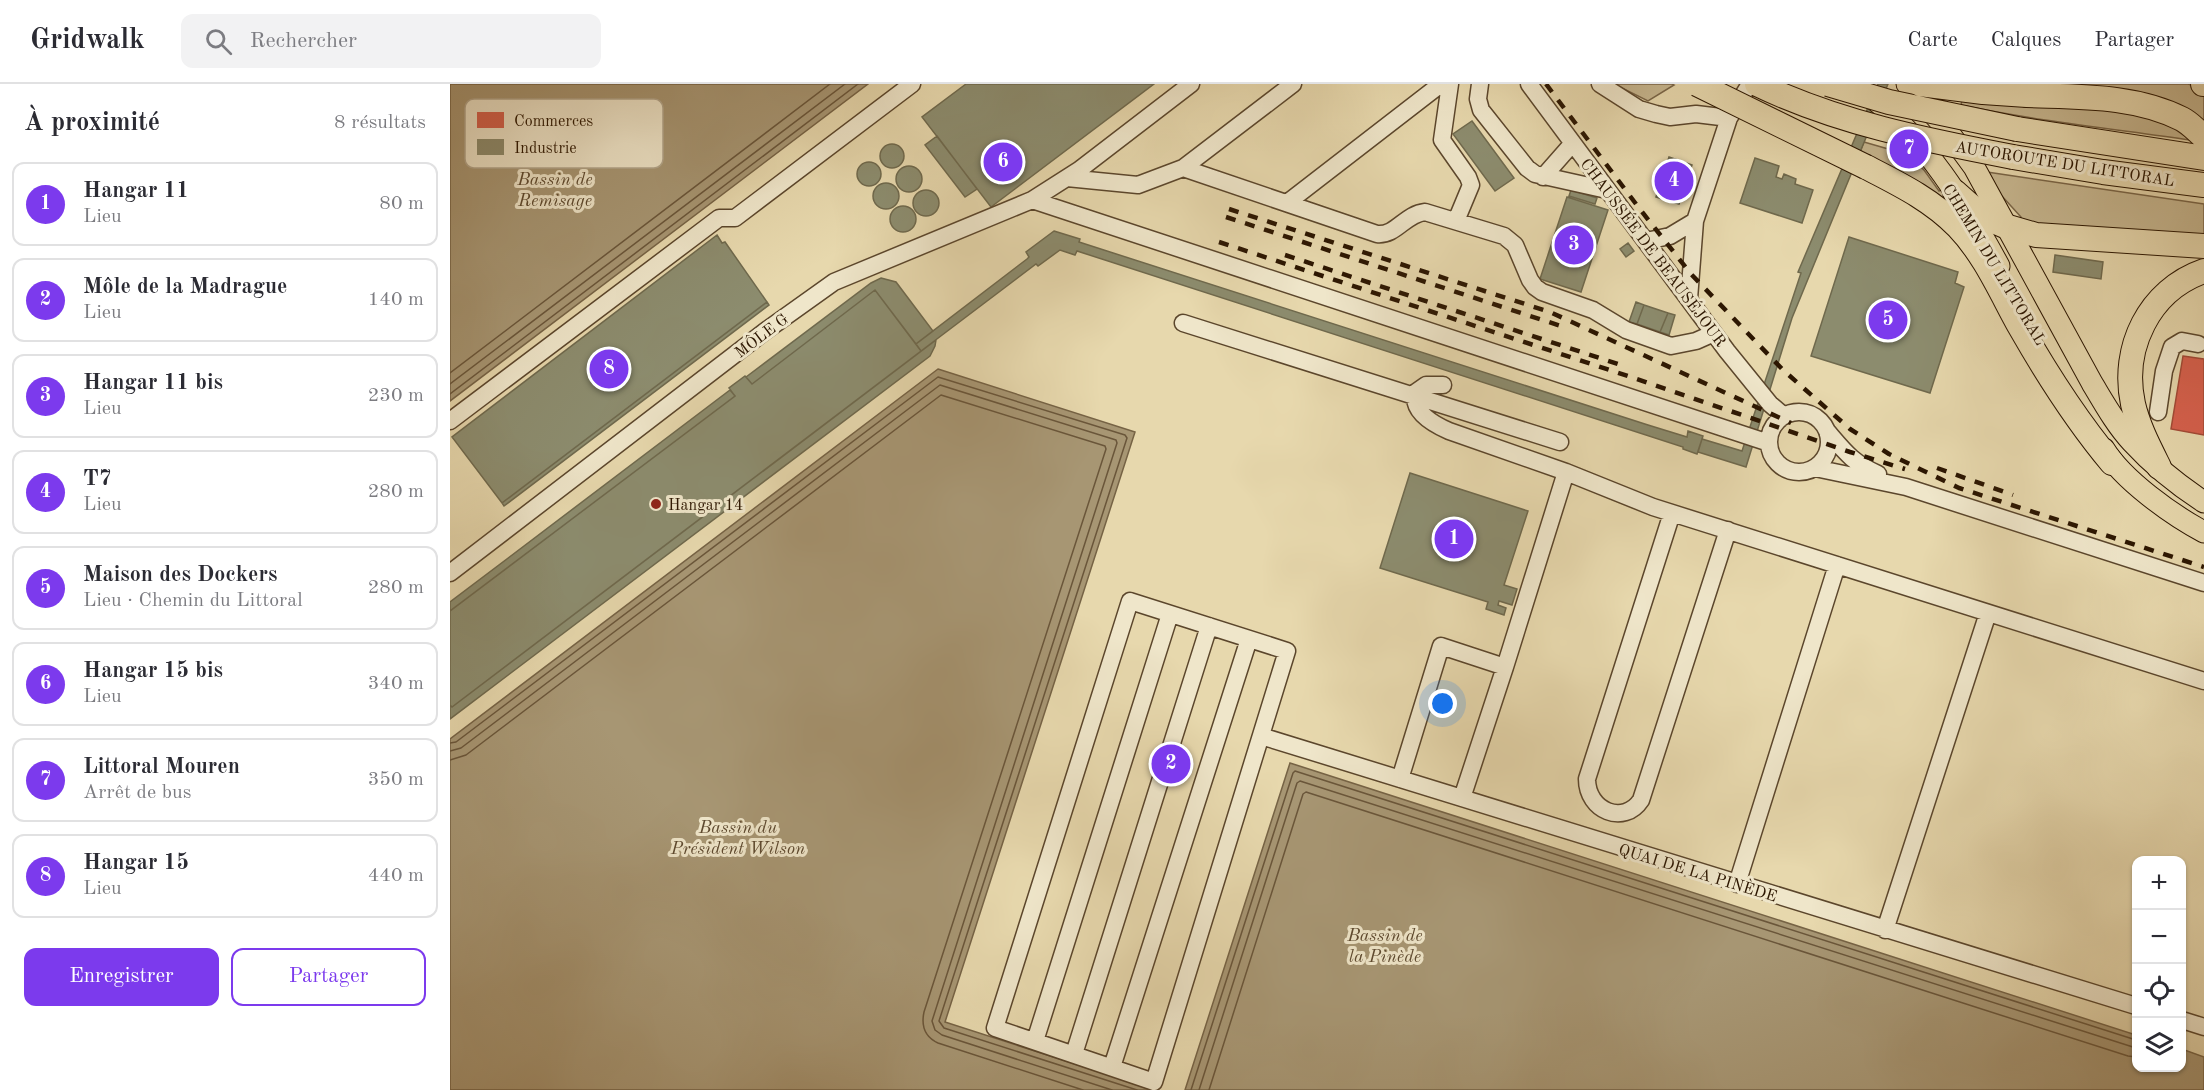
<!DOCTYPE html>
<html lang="fr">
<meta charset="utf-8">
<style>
:root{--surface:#fff;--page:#f2f2f3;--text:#2b2b33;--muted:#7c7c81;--line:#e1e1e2;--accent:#7c3aed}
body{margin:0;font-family:"Old Standard TT",serif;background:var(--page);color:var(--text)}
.controls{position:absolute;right:18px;bottom:18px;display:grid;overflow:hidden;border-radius:12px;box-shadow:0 2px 4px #0004}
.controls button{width:54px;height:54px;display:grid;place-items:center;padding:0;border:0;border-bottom:2px solid var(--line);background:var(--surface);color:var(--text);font:30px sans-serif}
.you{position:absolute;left:993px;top:620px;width:21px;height:21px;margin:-15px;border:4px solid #fff;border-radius:50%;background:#1a73e8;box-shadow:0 0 0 9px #1a73e833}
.badge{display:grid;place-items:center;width:39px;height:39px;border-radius:50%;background:var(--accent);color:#fff;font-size:20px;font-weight:700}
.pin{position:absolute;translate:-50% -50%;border:3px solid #fff;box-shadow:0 2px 6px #0006}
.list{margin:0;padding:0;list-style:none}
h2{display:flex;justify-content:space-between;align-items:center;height:78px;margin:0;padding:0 24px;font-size:26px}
h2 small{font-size:20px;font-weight:400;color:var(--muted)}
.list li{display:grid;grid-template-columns:39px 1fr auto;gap:18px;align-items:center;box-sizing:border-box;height:84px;margin:0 12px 12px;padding:0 12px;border:2px solid var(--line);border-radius:12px}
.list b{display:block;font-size:22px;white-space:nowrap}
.list p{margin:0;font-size:20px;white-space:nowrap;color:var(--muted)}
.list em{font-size:20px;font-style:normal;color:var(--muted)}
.actions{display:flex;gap:12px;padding:18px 24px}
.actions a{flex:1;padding:14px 0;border:2px solid var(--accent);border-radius:12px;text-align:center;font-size:21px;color:var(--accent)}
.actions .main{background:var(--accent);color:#fff}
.icon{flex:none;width:33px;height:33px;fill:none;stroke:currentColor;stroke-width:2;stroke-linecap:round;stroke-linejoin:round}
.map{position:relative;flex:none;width:1754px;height:1006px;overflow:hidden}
header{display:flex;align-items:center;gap:36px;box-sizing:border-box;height:84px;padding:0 30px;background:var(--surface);border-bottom:2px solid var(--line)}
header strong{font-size:28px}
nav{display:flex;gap:33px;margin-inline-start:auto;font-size:21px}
.search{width:420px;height:54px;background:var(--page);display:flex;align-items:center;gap:15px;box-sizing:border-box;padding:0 21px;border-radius:12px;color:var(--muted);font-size:22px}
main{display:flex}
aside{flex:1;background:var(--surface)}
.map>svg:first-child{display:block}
.green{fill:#c7b790;stroke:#7a6648;stroke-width:1.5}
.water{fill:#a79673;stroke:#766345;stroke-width:1.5}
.shops{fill:#d6604d;stroke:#a34a36;stroke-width:1.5}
.industry{fill:#8c8c6e;stroke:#6f694d;stroke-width:1.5}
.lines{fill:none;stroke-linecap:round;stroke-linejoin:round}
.shore{stroke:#6a563a;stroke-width:1.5}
.minor-casing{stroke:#5b462c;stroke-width:19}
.major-casing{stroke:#2c1601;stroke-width:23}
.highway-casing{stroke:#2c1601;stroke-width:26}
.minor{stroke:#efe6ca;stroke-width:16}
.major{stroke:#e7d8ad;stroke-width:21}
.highway{stroke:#e7d8ad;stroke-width:24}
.rail{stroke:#2c1601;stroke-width:4.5;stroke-dasharray:10 10;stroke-linecap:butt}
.highway-bridge-casing{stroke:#2c1601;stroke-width:26;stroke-linecap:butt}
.highway-bridge{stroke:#e7d8ad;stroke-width:24}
.poi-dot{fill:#8f2418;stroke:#efe6ca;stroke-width:2}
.labels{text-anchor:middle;stroke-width:6;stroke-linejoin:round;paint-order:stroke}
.street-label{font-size:16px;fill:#2c1601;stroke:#efe6ca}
.poi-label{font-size:16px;fill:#2c1601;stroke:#efe6ca;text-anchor:start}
.water-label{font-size:18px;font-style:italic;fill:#5d492f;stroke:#efe6ca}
.key{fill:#efe6ca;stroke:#b4a88e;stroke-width:1.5}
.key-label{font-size:16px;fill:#2c1601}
</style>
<header>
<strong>Gridwalk</strong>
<div class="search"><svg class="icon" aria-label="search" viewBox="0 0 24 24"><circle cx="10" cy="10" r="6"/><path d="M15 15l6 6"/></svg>Rechercher</div>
<nav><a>Carte</a><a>Calques</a><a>Partager</a></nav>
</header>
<main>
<aside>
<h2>À proximité<small>8 résultats</small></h2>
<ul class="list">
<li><span class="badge">1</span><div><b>Hangar 11</b><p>Lieu</p></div><em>80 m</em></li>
<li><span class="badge">2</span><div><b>Môle de la Madrague</b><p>Lieu</p></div><em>140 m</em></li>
<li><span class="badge">3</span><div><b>Hangar 11 bis</b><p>Lieu</p></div><em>230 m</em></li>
<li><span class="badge">4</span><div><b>T7</b><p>Lieu</p></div><em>280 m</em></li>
<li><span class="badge">5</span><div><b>Maison des Dockers</b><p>Lieu · Chemin du Littoral</p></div><em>280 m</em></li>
<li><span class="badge">6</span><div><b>Hangar 15 bis</b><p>Lieu</p></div><em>340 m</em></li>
<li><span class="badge">7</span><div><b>Littoral Mouren</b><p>Arrêt de bus</p></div><em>350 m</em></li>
<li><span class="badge">8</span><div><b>Hangar 15</b><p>Lieu</p></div><em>440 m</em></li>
</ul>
<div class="actions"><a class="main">Enregistrer</a><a>Partager</a></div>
</aside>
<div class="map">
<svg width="1754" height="1006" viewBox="0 0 1754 1006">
<rect width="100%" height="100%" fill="#e7d8ad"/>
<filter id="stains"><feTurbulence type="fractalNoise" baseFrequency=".00333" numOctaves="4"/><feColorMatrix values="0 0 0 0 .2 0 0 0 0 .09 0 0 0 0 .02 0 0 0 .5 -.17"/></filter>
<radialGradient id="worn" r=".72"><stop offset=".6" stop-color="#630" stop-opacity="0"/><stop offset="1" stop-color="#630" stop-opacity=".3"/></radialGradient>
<path class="green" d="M1164,0H1222L1224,1L1198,17Z
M1574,0H1738L1754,5V37C1742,30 1730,22 1717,16C1676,0 1618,2 1574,0Z
M1512,16L1652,25L1694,32L1722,43L1740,56C1664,45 1587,37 1511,21Z
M1414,58L1459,71L1474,86L1489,107L1493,105L1521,145L1408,72Z
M1537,88L1754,120V156L1572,141L1571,133L1551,111Z"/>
<path class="water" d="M0,0H418L0,317Z
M488,285L685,348L495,938L706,1006H0V655Z
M840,679L1686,951V984H1732V965L1754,973V1006H735Z"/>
<path class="shops" d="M1733,272L1754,275V351L1721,345Z"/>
<path class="industry" d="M516,0H704L541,123L472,33Z
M1428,0H1438L1342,234L1296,383L1248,368L1252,355L1292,367L1351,189L1348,188Z
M1022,37L1064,94L1045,107L1003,50Z
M487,52L527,105L515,113L475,61Z
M430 72a12 12 0 1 1 24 0a12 12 0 1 1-24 0Z
M1219,73L1242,81L1229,120L1206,113Z
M1305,74L1329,82L1326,93L1332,95L1334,90L1346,95L1345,100L1363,106L1352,139L1290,119Z
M407 90a12 12 0 1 1 24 0a12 12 0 1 1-24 0Z
M446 95a13 13 0 1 1 26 0a13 13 0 1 1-26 0Z
M423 112a13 13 0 1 1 26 0a13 13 0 1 1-26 0Z
M1121,106L1147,114L1145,120L1119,112Z
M463 119a13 13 0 1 1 26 0a13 13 0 1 1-26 0Z
M1117,113L1158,126L1131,208L1090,195Z
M440 135a13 13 0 1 1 26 0a13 13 0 1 1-26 0Z
M604,147L630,155L629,158L1198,341L1237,353L1238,347L1253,352L1247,370L1233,365V363L627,167L625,171L610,166L588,182L586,180L471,267L466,260L577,175L579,173L576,168Z
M267,151L272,159L275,158L317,218L52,419L2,353Z
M1399,153L1508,188L1505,199L1514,203L1480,309L1361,272Z
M1178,159L1184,167L1176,173L1170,165Z
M1605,171L1653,178L1651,195L1603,188Z
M431,194L446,198L483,247L466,260L425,206L302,300L296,293L421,199Z
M425,206L471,267L2,623L0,621V527L285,312L279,304L295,292L302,300Z
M317,218L319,221L54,422L52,419Z
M1186,218L1194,221L1187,240L1179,238Z
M1194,221L1218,229L1210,248L1187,240Z
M1218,229L1225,231L1219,251L1210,248Z
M486,256L485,262L480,272L0,635V621L2,623Z
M280,306L285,312L0,527V518Z
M960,389L1078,427L1054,501L1067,505L1062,521L1049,517L1048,521L1056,524L1054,531L1036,525L1038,518L930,484Z"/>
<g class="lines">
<path class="shore" d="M0,289L380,0
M0,300L395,0
M0,310L408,0
M0,659L6,658L488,293L675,351L677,354L489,937L494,944L687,1006
M0,667L11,664L490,301L666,356L667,359L482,937L485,946L492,951L662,1006
M0,676L16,671L491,311L655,362L656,365L474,928C471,942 475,953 488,959L633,1006
M741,1006L843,689L845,687L1686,956
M749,1006L847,699L850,697L1686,964
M759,1006L853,710L856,708L1678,972L1686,973"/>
<g class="minor-casing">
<path id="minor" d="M843,0L733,84L927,150C946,152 955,130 975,128L1054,152L1065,161L1080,196L1085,203L1092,208L1143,226L1176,246L1221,262L1246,257L1264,249
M1000,0L992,56L1018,93L1021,101L1006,137
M1030,0L1028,15L1031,26L1077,84L1085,90L1157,106
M1079,0L1277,267L1320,320L1334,332
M1150,0L1189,25L1206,30L1220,33L1246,30L1279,34
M1093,93L1122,60
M617,94L688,101L733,84
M582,116L1319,359
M837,119L991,0
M1196,157L1220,152L1245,137
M1239,215L1245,137L1279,34L1300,0
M733,239L1110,358
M993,301H976L966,308C961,327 983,340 999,347L1116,388L1203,423L1754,597
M1708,328L1714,287L1722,263L1732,257L1748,260
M1319 358a30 30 0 1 1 60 0a30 30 0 1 1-60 0Z
M0,337L269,134H285L462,0
M1377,347C1395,368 1403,379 1428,390
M1365,384L1456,403L1754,499
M1222,429L1137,695C1137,727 1174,742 1191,716L1278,446
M0,489L314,248L384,198L582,116L629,86L741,0
M680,517L837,567L704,998L545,944Z
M811,652L1686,922
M950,695L991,562L1055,583L1116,388
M1012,714L1055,583
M1287,800L1387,481
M1435,846L1538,529
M1732,936L1754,943
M585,957L720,530
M624,970L759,542
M662,983L799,555"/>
</g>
<g class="major-casing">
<path id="major" d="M1457,0L1494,42L1524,83L1642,299C1654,319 1666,341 1682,358C1703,381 1728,401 1754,418
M1420,12C1475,55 1516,121 1549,182
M1654,365C1673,396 1722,431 1754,448"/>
</g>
<g class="highway-casing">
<path id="highway" d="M1753,0H1754
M1577,11C1629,13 1685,11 1732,35C1740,39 1747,47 1754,53
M1567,45L1754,74
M1563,73L1653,88L1754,101
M1416,83C1449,100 1482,116 1508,143C1535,171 1551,209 1570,243C1598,292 1626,336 1662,379
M1505,108L1532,132L1555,142L1586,151L1754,162
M1709,383C1699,363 1688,342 1683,320C1671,264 1699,206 1754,187"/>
</g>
<use href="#minor" class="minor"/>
<use href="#major" class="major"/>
<use href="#highway" class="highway"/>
<path class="rail" d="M1096,0L1189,124L1241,190L1333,286L1400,345L1439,370L1509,404L1754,483
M779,125L1100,228L1341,339
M776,133L1114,243
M769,158L1178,292L1400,368L1455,385
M835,171L1171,281
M1487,384L1563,411"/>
<g class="highway-bridge-casing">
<path id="highway-bridge" d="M1247,0L1416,83
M1307,0C1388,39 1475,56 1563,73
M1378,0L1439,18L1567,45
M1470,0L1533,8L1577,11"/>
</g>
<use href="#highway-bridge" class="highway-bridge"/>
</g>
<circle class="poi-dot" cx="206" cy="420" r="6"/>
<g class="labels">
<g class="street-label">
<text transform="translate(1615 79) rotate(9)" y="6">AUTOROUTE DU LITTORAL</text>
<text transform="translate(1204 168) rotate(53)" y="6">CHAUSSÉE DE BEAUSÉJOUR</text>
<text transform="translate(1545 180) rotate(59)" y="6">CHEMIN DU LITTORAL</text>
<text transform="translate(311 251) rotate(-37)" y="6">MÔLE G</text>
<text transform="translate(1248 788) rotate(17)" y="6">QUAI DE LA PINÈDE</text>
</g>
<g class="poi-label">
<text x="218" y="426">Hangar 14</text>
</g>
<g class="water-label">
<text x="105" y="101">Bassin de<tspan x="105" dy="21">Remisage</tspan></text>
<text x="288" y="749">Bassin du<tspan x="288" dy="21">Président Wilson</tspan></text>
<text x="935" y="857">Bassin de<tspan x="935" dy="21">la Pinède</tspan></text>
</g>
</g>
<rect x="15" y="15" width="198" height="69" rx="9" class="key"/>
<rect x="27" y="28" width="27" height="16" fill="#d6604d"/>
<rect x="27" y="55" width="27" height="16" fill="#8c8c6e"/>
<g class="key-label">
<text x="64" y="42">Commerces</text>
<text x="64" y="69">Industrie</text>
</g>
<rect width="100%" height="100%" filter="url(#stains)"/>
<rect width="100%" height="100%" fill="url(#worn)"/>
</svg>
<div class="controls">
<button>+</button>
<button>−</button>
<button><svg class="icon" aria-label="locate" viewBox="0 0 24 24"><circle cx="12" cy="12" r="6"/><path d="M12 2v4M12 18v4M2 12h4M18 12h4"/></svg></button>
<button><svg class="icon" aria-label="layers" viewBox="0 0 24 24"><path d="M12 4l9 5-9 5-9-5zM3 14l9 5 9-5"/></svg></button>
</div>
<div class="you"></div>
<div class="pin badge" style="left:1004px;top:455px">1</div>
<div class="pin badge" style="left:721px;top:680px">2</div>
<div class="pin badge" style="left:1124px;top:161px">3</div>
<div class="pin badge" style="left:1224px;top:97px">4</div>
<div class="pin badge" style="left:1438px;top:236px">5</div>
<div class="pin badge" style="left:553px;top:78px">6</div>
<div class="pin badge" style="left:1459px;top:65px">7</div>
<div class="pin badge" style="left:159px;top:285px">8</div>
</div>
</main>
